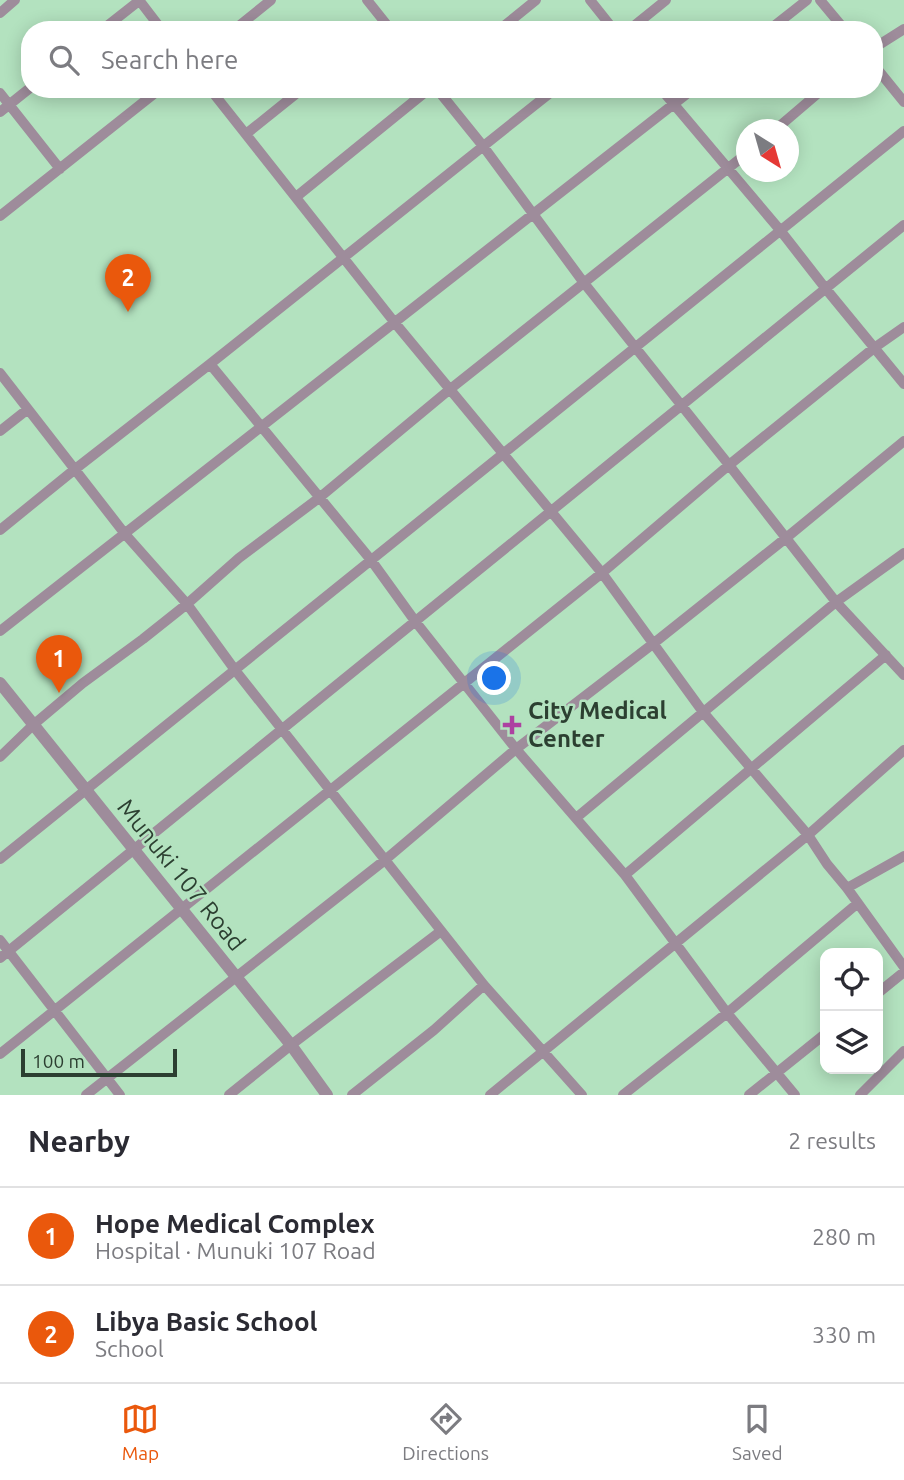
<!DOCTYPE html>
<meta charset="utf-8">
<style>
:root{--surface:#fff;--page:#f7f7f7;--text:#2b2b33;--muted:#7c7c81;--line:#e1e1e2;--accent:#ea580c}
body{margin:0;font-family:Ubuntu,sans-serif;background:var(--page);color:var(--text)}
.controls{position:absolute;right:21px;bottom:21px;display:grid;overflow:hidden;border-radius:14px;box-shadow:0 4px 18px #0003}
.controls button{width:63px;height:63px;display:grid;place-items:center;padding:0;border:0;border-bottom:2px solid var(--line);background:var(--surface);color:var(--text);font:35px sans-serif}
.compass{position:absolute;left:736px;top:119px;width:63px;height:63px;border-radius:50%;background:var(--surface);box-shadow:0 4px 18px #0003;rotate:143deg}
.scale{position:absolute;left:21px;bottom:18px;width:156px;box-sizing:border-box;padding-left:7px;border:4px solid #2c3f31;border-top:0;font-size:19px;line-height:24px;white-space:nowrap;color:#2c3f31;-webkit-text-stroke:5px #b3e2bf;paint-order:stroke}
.you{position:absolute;left:495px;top:679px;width:24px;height:24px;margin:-18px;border:5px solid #fff;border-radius:50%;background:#1a73e8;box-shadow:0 0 0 10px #1a73e833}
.badge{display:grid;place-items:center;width:46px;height:46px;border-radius:50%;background:var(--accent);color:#fff;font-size:23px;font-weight:700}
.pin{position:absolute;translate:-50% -58px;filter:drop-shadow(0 2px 4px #0008)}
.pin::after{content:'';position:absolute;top:37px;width:24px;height:21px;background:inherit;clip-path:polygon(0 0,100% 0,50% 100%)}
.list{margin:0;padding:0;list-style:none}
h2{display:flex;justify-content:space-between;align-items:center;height:91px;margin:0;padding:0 28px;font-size:30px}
h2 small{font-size:23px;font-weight:400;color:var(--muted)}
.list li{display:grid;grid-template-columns:46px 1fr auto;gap:21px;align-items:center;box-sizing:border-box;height:98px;padding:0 28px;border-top:2px solid var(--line)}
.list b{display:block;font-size:26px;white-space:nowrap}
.list p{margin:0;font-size:23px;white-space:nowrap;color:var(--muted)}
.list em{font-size:23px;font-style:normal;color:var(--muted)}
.icon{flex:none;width:38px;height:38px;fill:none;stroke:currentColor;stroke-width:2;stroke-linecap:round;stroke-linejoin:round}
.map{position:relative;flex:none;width:904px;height:1095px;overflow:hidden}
.search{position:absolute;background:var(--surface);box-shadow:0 4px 18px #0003;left:21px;right:21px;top:21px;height:77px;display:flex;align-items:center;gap:18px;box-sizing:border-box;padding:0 24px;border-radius:28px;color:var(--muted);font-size:26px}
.sheet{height:287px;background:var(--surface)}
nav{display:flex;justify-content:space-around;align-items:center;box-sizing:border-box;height:98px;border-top:2px solid var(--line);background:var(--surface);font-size:19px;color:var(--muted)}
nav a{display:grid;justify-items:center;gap:4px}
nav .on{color:var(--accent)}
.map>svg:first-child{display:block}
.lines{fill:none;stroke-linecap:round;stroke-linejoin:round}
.minor{stroke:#9e8c9b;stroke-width:10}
.tertiary{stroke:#9e8c9b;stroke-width:12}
.poi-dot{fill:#ad41a1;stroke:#b3e2bf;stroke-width:2.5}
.labels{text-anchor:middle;stroke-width:5;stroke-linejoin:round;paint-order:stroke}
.poi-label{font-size:24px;font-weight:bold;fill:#2c3f31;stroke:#b3e2bf;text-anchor:start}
.street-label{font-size:24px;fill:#2c3f31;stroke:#b3e2bf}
</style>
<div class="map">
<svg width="904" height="1095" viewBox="0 0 904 1095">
<rect width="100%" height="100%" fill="#b3e2bf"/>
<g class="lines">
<path class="minor" d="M139,0L162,30
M367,0L391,30
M590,0L614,30
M820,0L845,30
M0,13L15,0
M102,30L140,0
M234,30L271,0
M499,30L536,0
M629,30L666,0
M769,30L807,0
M874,48L904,29
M874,65L904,102
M210,89L395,323L602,573L703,712L808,835L827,864L847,888L904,967
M437,89L483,146L584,283L729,465L836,602L904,675
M661,89L780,230L826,289L904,384
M0,93L60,169
M0,112L30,88
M775,130L823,89
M246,134L302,89
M296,197L429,89
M0,216L160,89
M210,364L371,560L415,621L516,749L625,875L727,1013L795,1095
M0,373L125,534L187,604L235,670L484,985L582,1095
M0,431L28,409
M0,530L74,470L210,364L555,89
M0,631L693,89
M0,757L33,725L83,683L143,639L187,604L239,558L319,498L449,390L746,154
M576,818L836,602L904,553
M0,859L904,131
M625,875L886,655
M847,888L904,856
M0,940L120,1095
M0,958L904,225
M878,993L904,972
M0,1054L602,573L729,465L874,348L904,327
M86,1095L385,860L516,749L654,643L786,538L904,441
M229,1095L291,1045L441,931
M352,1095L434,1030L484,985
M490,1095L808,835L904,750
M623,1095L727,1013L858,903
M749,1095L825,1034
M860,1095L904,1051"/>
<path class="tertiary" d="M0,683L291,1045L327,1095"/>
</g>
<path class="poi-dot" d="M508.5 714.5h7v7h7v7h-7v7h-7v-7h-7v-7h7z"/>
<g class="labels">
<g class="poi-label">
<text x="528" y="719">City Medical<tspan x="528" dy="28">Center</tspan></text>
</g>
<g class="street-label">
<text transform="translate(181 875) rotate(51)" y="8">Munuki 107 Road</text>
</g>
</g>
</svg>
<div class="controls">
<button><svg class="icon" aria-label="locate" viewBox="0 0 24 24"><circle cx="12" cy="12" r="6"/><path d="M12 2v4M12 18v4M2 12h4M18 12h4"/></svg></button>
<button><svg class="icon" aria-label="layers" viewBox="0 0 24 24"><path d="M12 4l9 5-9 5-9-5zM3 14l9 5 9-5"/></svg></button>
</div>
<svg class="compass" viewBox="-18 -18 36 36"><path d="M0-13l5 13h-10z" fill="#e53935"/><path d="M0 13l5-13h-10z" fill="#7c7c81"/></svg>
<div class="scale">100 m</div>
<div class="you"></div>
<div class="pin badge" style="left:59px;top:693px">1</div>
<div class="pin badge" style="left:128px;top:312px">2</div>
<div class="search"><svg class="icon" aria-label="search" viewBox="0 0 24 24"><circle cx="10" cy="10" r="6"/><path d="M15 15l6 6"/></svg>Search here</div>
</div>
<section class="sheet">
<h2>Nearby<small>2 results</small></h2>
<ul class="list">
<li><span class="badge">1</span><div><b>Hope Medical Complex</b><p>Hospital · Munuki 107 Road</p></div><em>280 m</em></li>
<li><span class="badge">2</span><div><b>Libya Basic School</b><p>School</p></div><em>330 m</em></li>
</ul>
</section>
<nav>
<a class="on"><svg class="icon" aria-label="map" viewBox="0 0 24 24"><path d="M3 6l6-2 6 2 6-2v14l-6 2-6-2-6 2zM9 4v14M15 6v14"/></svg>Map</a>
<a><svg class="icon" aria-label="directions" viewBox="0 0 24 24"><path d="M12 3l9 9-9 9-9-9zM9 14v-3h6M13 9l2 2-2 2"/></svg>Directions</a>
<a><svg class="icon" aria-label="saved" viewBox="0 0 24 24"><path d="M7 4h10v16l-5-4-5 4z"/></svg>Saved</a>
</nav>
